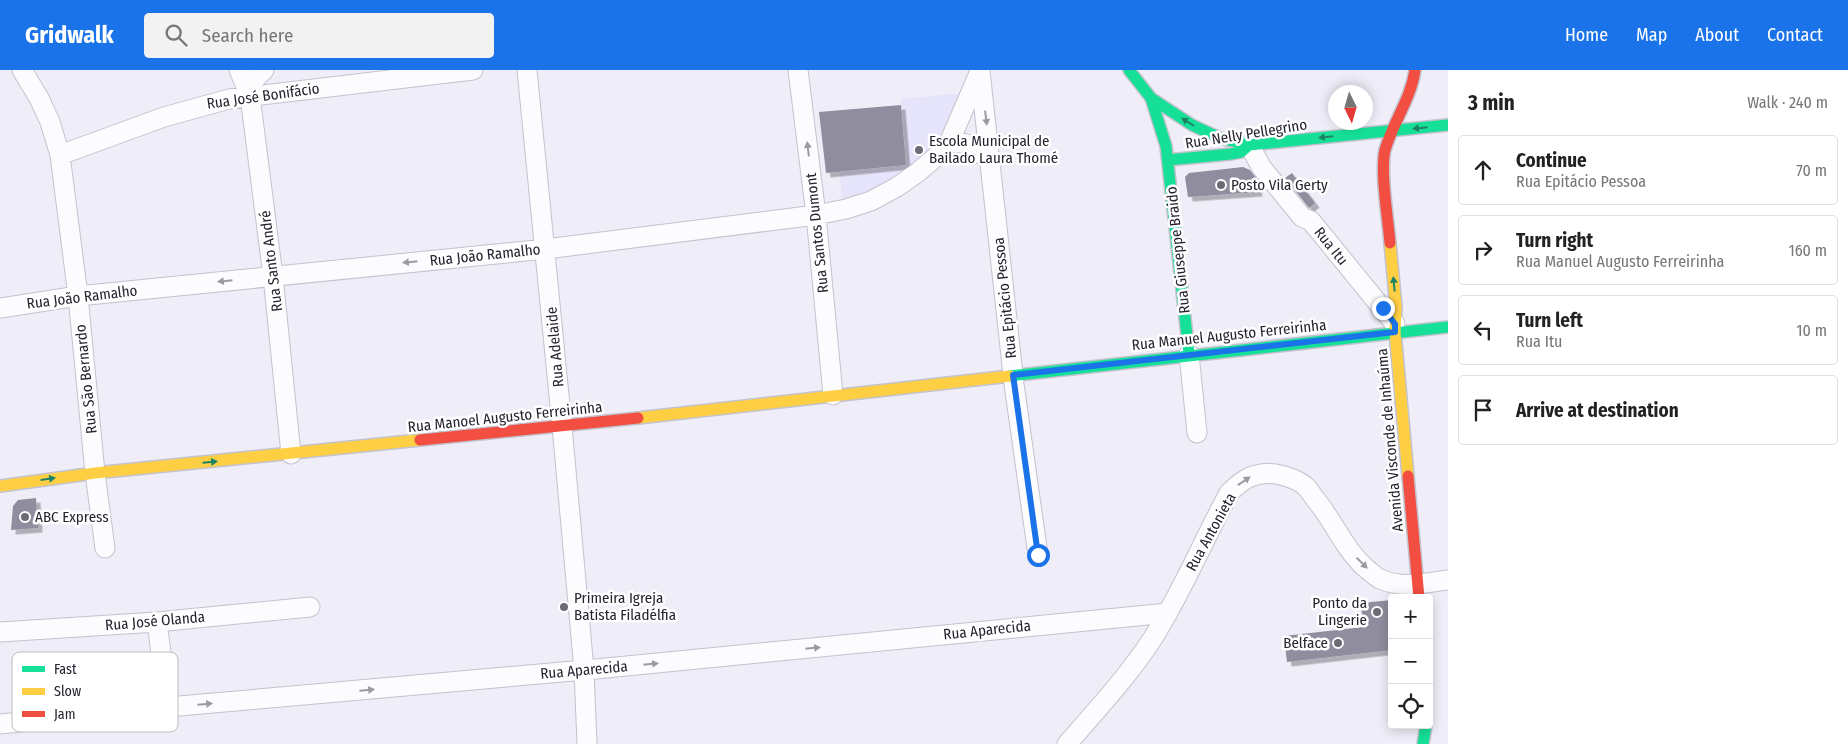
<!DOCTYPE html>
<meta charset="utf-8">
<style>
:root{--surface:#fff;--page:#f2f2f2;--text:#222;--muted:#767676;--line:#e0e0e0;--accent:#1a73e8}
body{margin:0;font-family:"Fira Sans Condensed",sans-serif;background:var(--page);color:var(--text)}
.controls{position:absolute;right:15px;bottom:15px;display:grid;overflow:hidden;border-radius:5px;box-shadow:0 2px 12px #0003}
.controls button{width:45px;height:45px;display:grid;place-items:center;padding:0;border:0;border-bottom:1px solid var(--line);background:var(--surface);color:var(--text);font:25px sans-serif}
.compass{position:absolute;left:1328px;top:15px;width:45px;height:45px;border-radius:50%;background:var(--surface);box-shadow:0 2px 12px #0003;rotate:175deg}
.stop{position:absolute;width:15px;height:15px;margin:-11px;border:4px solid #1a73e8;border-radius:50%;background:#fff}
.stop.end{background:#1a73e8;border-color:#fff;box-shadow:0 1px 5px #0008}
.list{margin:0;padding:0;list-style:none}
h2{display:flex;justify-content:space-between;align-items:center;height:65px;margin:0;padding:0 20px;font-size:21px}
h2 small{font-size:16px;font-weight:400;color:var(--muted)}
.list li{display:grid;grid-template-columns:32px 1fr auto;gap:15px;align-items:center;box-sizing:border-box;height:70px;margin:0 10px 10px;padding:0 10px;border:1px solid var(--line);border-radius:5px}
.list b{display:block;font-size:19px;white-space:nowrap}
.list p{margin:0;font-size:16px;white-space:nowrap;color:var(--muted)}
.list em{font-size:16px;font-style:normal;color:var(--muted)}
.icon{flex:none;width:28px;height:28px;fill:none;stroke:currentColor;stroke-width:2;stroke-linecap:round;stroke-linejoin:round}
.map{position:relative;flex:none;width:1448px;height:674px;overflow:hidden}
header{display:flex;align-items:center;gap:30px;box-sizing:border-box;height:70px;padding:0 25px;background:var(--accent);color:#fff}
header strong{font-size:24px}
nav{display:flex;gap:28px;margin-inline-start:auto;font-size:18px}
.search{width:350px;height:45px;background:var(--page);display:flex;align-items:center;gap:12px;box-sizing:border-box;padding:0 18px;border-radius:5px;color:var(--muted);font-size:19px}
main{display:flex}
aside{flex:1;background:var(--surface)}
.map>svg:first-child{display:block}
.built{fill:#e6e4fa}
.building{fill:#908d9e;filter:url(#shadow)}
.lines{fill:none;stroke-linecap:round;stroke-linejoin:round}
.street-casing{stroke:#c3c2cd;stroke-width:21}
.fast-casing{stroke:#c3c2cd;stroke-width:14}
.slow-casing{stroke:#c3c2cd;stroke-width:14}
.jam-casing{stroke:#c3c2cd;stroke-width:14}
.street{stroke:#fcfcfe;stroke-width:19}
.fast{stroke:#16e098;stroke-width:11}
.slow{stroke:#ffcf43;stroke-width:11}
.jam{stroke:#f24e42;stroke-width:11}
.oneway{fill:#9b9aa1}
.oneway2{fill:#1e8264}
.route{stroke:#1a73e8;stroke-width:6}
.poi-dot{fill:#6b6a75;stroke:#fff;stroke-width:2}
.labels{text-anchor:middle;stroke-width:5;stroke-linejoin:round;paint-order:stroke}
.street-label{font-size:15px;fill:#25232f;stroke:#fff}
.poi-label{font-size:15px;fill:#25232f;stroke:#fff;text-anchor:start}
.key{fill:#fff;stroke:#bebdc1;stroke-width:1}
.key-label{font-size:14px;fill:#25232f}
</style>
<header>
<strong>Gridwalk</strong>
<div class="search"><svg class="icon" aria-label="search" viewBox="0 0 24 24"><circle cx="10" cy="10" r="6"/><path d="M15 15l6 6"/></svg>Search here</div>
<nav><a>Home</a><a>Map</a><a>About</a><a>Contact</a></nav>
</header>
<main>
<div class="map">
<svg width="1448" height="674" viewBox="0 0 1448 674">
<defs>
<filter id="shadow"><feDropShadow dx="4.5" dy="4.5" stdDeviation="0" flood-color="#0004"/></filter>
</defs>
<rect width="100%" height="100%" fill="#eeedf8"/>
<path class="built" d="M962,23L946,65L918,100L889,117L843,133L839,102L906,95L901,29Z"/>
<path class="building" d="M901,35L906,95L826,103L819,42Z
M1243,97L1250,100L1256,108L1258,122L1188,127L1185,107L1189,103Z
M1292,103L1315,133L1309,138L1285,108Z
M36,428L38,458L11,460L13,436L18,430Z
M1392,530V580L1287,592L1284,566L1363,557L1361,533Z"/>
<g class="lines">
<g class="street-casing">
<path id="street" d="M22,0L39,28L50,52L60,85L78,226L95,403L105,478
M239,0L250,26L273,206L291,384
M527,0L562,356L584,600L587,674
M798,0L816,145L833,325
M980,1L1014,314L1038,485
M247,17L264,0
M949,73C969,70 978,79 991,93
M1249,75L1262,98L1302,147L1311,151L1395,254
M60,85L164,47L229,29L473,0
M0,238L78,226L546,179L816,145L846,139L871,131L897,117L917,103L938,85L949,73L980,1
M1189,284L1197,363
M157,552L168,637
M0,562L157,552L310,537
M0,654L168,637L596,599L1168,543
M1067,674C1096,641 1129,605 1153,568C1182,522 1203,471 1229,423C1243,409 1255,401 1276,404C1286,406 1296,409 1304,415C1309,419 1312,425 1316,430C1335,453 1345,481 1368,500C1372,503 1376,507 1380,509C1402,519 1426,513 1448,510"/>
</g>
<g class="fast-casing">
<path id="fast" d="M1129,0L1151,28L1192,55L1220,68L1249,75
M1151,28L1166,76L1189,284
M1168,90L1231,84L1241,82L1249,75L1448,55
M1010,306L1448,257
M1423,674L1426,655"/>
</g>
<g class="slow-casing">
<path id="slow" d="M1390,173L1396,237L1395,262L1408,406
M638,348L1010,306
M0,416L95,403L420,370"/>
</g>
<g class="jam-casing">
<path id="jam" d="M1390,173C1388,149 1380,101 1385,80C1393,52 1411,29 1415,0
M420,370L638,348
M1408,406L1419,528"/>
</g>
<use href="#street" class="street"/>
<use href="#fast" class="fast"/>
<use href="#slow" class="slow"/>
<use href="#jam" class="jam"/>
</g>
<defs><path id="oneway-solid" d="M-6-.8H1V-3.2L6.5 0L1 3.2V.8H-6Z" transform="scale(1.25)"/></defs>
<g class="oneway">
<use href="#oneway-solid" transform="translate(986 48) rotate(83)"/>
<use href="#oneway-solid" transform="translate(808 79) rotate(-97)"/>
<use href="#oneway-solid" transform="translate(410 192) rotate(174)"/>
<use href="#oneway-solid" transform="translate(225 211) rotate(174)"/>
<use href="#oneway-solid" transform="translate(1244 411) rotate(-34)"/>
<use href="#oneway-solid" transform="translate(1362 493) rotate(44)"/>
<use href="#oneway-solid" transform="translate(813 578) rotate(-6)"/>
<use href="#oneway-solid" transform="translate(651 594) rotate(-6)"/>
<use href="#oneway-solid" transform="translate(367 620) rotate(-5)"/>
<use href="#oneway-solid" transform="translate(205 634) rotate(-5)"/>
</g>
<g class="oneway2">
<use href="#oneway-solid" transform="translate(1188 52) rotate(-148)"/>
<use href="#oneway-solid" transform="translate(1420 58) rotate(174)"/>
<use href="#oneway-solid" transform="translate(1326 67) rotate(174)"/>
<use href="#oneway-solid" transform="translate(1394 214) rotate(-95)"/>
<use href="#oneway-solid" transform="translate(210 392) rotate(-5)"/>
<use href="#oneway-solid" transform="translate(48 409) rotate(-8)"/>
</g>
<g class="lines">
<path class="route" d="M1038,485L1013,305L1395,262V254L1383,238"/>
</g>
<g class="poi-dot">
<circle cx="919" cy="80" r="5"/>
<circle cx="1221" cy="115" r="5"/>
<circle cx="25" cy="447" r="5"/>
<circle cx="564" cy="537" r="5"/>
<circle cx="1377" cy="542" r="5"/>
<circle cx="1338" cy="573" r="5"/>
</g>
<g class="labels">
<g class="street-label">
<text transform="translate(263 26) rotate(-8)" y="5">Rua José Bonifácio</text>
<text transform="translate(1246 64) rotate(-9)" y="5">Rua Nelly Pellegrino</text>
<text transform="translate(817 163) rotate(-96)" y="5">Rua Santos Dumont</text>
<text transform="translate(1331 176) rotate(51)" y="5">Rua Itu</text>
<text transform="translate(1178 180) rotate(-96)" y="5">Rua Giuseppe Braido</text>
<text transform="translate(485 185) rotate(-6)" y="5">Rua João Ramalho</text>
<text transform="translate(271 191) rotate(-97)" y="5">Rua Santo André</text>
<text transform="translate(82 227) rotate(-7)" y="5">Rua João Ramalho</text>
<text transform="translate(1005 228) rotate(-96)" y="5">Rua Epitácio Pessoa</text>
<text transform="translate(1229 265) rotate(-6)" y="5">Rua Manuel Augusto Ferreirinha</text>
<text transform="translate(555 277) rotate(-95)" y="5">Rua Adelaide</text>
<text transform="translate(86 309) rotate(-96)" y="5">Rua São Bernardo</text>
<text transform="translate(505 347) rotate(-6)" y="5">Rua Manoel Augusto Ferreirinha</text>
<text transform="translate(1390 370) rotate(-95)" y="5">Avenida Visconde de Inhaúma</text>
<text transform="translate(1211 462) rotate(-61)" y="5">Rua Antonieta</text>
<text transform="translate(155 551) rotate(-5)" y="5">Rua José Olanda</text>
<text transform="translate(987 560) rotate(-6)" y="5">Rua Aparecida</text>
<text transform="translate(584 600) rotate(-5)" y="5">Rua Aparecida</text>
</g>
<g class="poi-label">
<text x="929" y="76">Escola Municipal de<tspan x="929" dy="17">Bailado Laura Thomé</tspan></text>
<text x="1231" y="120">Posto Vila Gerty</text>
<text x="35" y="452">ABC Express</text>
<text x="574" y="533">Primeira Igreja<tspan x="574" dy="17">Batista Filadélfia</tspan></text>
<text x="1367" y="538" text-anchor="end">Ponto da<tspan x="1367" dy="17">Lingerie</tspan></text>
<text x="1328" y="578" text-anchor="end">Belface</text>
</g>
</g>
<rect x="12" y="582" width="166" height="80" rx="8" class="key"/>
<rect x="22" y="596" width="23" height="6" fill="#16e098"/>
<rect x="22" y="618" width="23" height="7" fill="#ffcf43"/>
<rect x="22" y="641" width="23" height="6" fill="#f24e42"/>
<g class="key-label">
<text x="54" y="604">Fast</text>
<text x="54" y="626">Slow</text>
<text x="54" y="649">Jam</text>
</g>
</svg>
<div class="controls">
<button>+</button>
<button>−</button>
<button><svg class="icon" aria-label="locate" viewBox="0 0 24 24"><circle cx="12" cy="12" r="6"/><path d="M12 2v4M12 18v4M2 12h4M18 12h4"/></svg></button>
</div>
<svg class="compass" viewBox="-18 -18 36 36"><path d="M0-13l5 13h-10z" fill="#e53935"/><path d="M0 13l5-13h-10z" fill="#767676"/></svg>
<div class="stop" style="left:1038px;top:485px"></div>
<div class="stop end" style="left:1383px;top:238px"></div>
</div>
<aside>
<h2>3 min<small>Walk · 240 m</small></h2>
<ul class="list">
<li><svg class="icon" aria-label="ahead" viewBox="0 0 24 24"><path d="M12 20V5M6 11l6-6 6 6"/></svg><div><b>Continue</b><p>Rua Epitácio Pessoa</p></div><em>70 m</em></li>
<li><svg class="icon" aria-label="right" viewBox="0 0 24 24"><path d="M7 20v-9h11M14 6l5 5-5 5"/></svg><div><b>Turn right</b><p>Rua Manuel Augusto Ferreirinha</p></div><em>160 m</em></li>
<li><svg class="icon" aria-label="left" viewBox="0 0 24 24"><path d="M17 20v-9H6M10 6l-5 5 5 5"/></svg><div><b>Turn left</b><p>Rua Itu</p></div><em>10 m</em></li>
<li><svg class="icon" aria-label="arrive" viewBox="0 0 24 24"><path d="M6 21V4h12l-3 4 3 4H6"/></svg><div><b>Arrive at destination</b></div></li>
</ul>
</aside>
</main>
